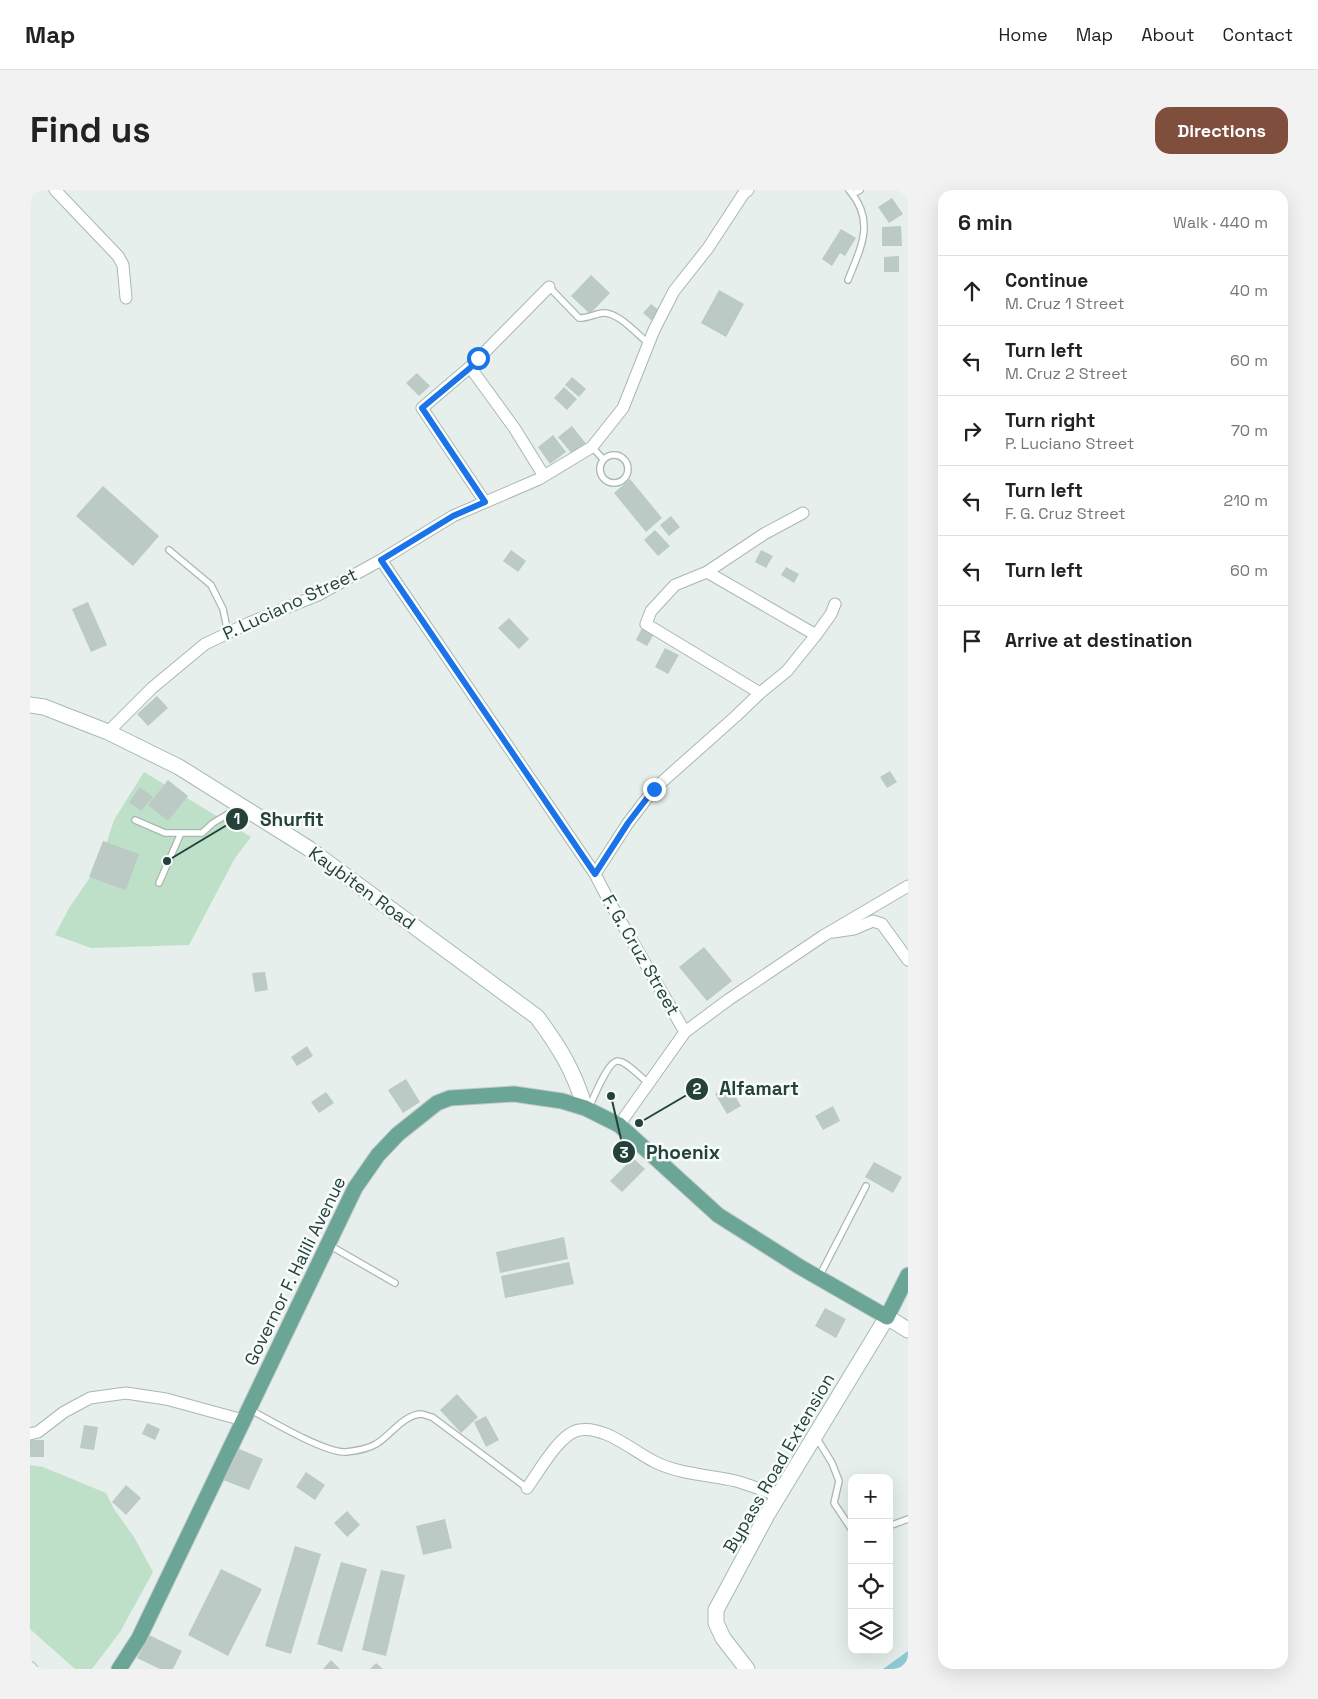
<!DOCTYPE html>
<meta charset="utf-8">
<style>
:root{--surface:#fff;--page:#f2f2f2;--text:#222;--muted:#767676;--line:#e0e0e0;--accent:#804e3d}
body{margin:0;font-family:"Space Grotesk",sans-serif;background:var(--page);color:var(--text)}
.controls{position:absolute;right:15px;bottom:15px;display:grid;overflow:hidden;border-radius:10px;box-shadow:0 5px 20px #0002}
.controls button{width:45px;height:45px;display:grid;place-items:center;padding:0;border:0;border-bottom:1px solid var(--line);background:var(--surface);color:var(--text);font:25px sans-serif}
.stop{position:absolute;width:15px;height:15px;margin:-11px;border:4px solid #1a73e8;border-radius:50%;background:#fff}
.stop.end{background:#1a73e8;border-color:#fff;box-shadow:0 1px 5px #0008}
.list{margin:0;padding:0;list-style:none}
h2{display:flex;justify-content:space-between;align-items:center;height:65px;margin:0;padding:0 20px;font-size:21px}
h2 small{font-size:16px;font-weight:400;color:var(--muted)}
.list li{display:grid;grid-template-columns:32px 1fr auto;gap:15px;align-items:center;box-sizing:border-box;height:70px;padding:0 20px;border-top:1px solid var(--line)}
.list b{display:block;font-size:19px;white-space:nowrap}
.list p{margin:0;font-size:16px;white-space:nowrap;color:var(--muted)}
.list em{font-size:16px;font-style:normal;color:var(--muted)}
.icon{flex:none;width:28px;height:28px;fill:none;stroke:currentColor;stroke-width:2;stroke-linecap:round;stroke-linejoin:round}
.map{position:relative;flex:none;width:878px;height:1479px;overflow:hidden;border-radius:15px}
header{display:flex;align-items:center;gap:30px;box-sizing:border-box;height:70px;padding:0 25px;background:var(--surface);border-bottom:1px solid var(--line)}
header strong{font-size:24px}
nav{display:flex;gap:28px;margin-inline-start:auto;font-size:18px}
.intro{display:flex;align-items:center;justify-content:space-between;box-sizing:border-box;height:120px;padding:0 30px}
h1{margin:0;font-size:35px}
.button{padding:12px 22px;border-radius:15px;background:var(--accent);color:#fff;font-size:18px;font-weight:700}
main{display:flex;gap:30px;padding:0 30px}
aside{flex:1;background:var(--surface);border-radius:15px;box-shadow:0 5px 20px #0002}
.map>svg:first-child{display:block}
.green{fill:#bfe0c8}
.water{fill:#8ec9d4}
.building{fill:#bbcac4}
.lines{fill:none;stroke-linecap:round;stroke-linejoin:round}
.lane-casing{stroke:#a8b8b2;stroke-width:8}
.street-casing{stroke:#a8b8b2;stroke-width:13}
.secondary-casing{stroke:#a4bbb3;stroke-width:17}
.primary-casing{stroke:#c2cac8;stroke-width:17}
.lane{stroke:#fff;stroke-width:5.5}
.street{stroke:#fff;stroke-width:11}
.secondary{stroke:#fff;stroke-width:15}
.primary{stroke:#6aa596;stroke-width:15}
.route{stroke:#1a73e8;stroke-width:6}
.labels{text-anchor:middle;stroke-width:5;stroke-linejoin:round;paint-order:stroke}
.street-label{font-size:18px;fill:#24423a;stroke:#f7fbf9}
.leader{fill:none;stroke:#24423a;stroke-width:2}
.callout-dot{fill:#24423a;stroke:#f7fbf9;stroke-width:2}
.mark-label{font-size:15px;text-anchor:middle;font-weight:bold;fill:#fff}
.callout-label{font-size:19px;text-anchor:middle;font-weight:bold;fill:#24423a;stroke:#f7fbf9;stroke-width:5;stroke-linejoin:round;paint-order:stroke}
</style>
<header>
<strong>Map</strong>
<nav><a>Home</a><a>Map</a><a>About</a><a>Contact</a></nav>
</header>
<div class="intro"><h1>Find us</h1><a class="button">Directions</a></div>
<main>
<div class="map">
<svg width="878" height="1479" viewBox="0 0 878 1479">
<rect width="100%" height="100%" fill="#e6efeb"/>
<path class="green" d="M114,582L221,647L205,668L159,755L61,758L25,745L39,718L70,673L84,630Z
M0,1275L13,1277L76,1303L84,1319L104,1347L123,1382L90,1442L62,1479H45L0,1439Z"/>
<path class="water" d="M878,1461V1479H853Z"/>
<path class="building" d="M862,8L873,24L859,33L848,17Z
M871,36L872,56H852V37Z
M811,39L826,48L815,66L810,63L802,76L792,69Z
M869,66V82H854V67Z
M561,85L580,103L560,124L541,106Z
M689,100L714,114L696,147L671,133Z
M621,114L633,123L625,133L613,123Z
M387,183L400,196L389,206L376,193Z
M542,187L556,199L549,207L535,195Z
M534,197L547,209L537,220L524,208Z
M542,236L557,255L543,265L528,247Z
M523,245L536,262L520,274L508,257Z
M600,289L632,328L616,342L584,303Z
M73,296L129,346L103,376L46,326Z
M641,326L650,337L639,346L630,335Z
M625,340L640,356L628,366L614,350Z
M481,360L496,371L488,382L473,371Z
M731,360L743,366L736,378L725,372Z
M756,377L769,384L764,393L751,385Z
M58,412L77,455L61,462L42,419Z
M479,428L499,449L489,459L468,438Z
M612,438L624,444L617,456L606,450Z
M635,458L649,465L638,484L625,477Z
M127,506L138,518L118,536L107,524Z
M860,581L867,592L857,598L850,587Z
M138,590L158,606L138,631L118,615Z
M110,597L123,607L111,621L99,612Z
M73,651L109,664L96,700L59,687Z
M674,757L702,791L677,811L649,777Z
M235,782L238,800L225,802L222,783Z
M277,856L283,866L267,876L261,867Z
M376,889L390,912L373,923L358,900Z
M699,896L711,916L697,924L685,904Z
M296,902L304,913L289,923L281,912Z
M803,916L810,931L793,940L785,926Z
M603,968L615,979L592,1002L580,991Z
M844,972L872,987L863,1003L835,987Z
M534,1047L538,1069L470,1083L466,1062Z
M539,1072L544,1094L475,1108L471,1086Z
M795,1118L816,1129L806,1148L785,1136Z
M427,1204L448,1227L431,1243L410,1220Z
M456,1226L469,1250L456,1257L444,1232Z
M117,1233L130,1239L125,1250L112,1244Z
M54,1235L68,1237L64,1260L50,1258Z
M0,1250H14V1267H0Z
M207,1258L233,1269L219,1300L193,1290Z
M276,1282L295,1295L285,1310L266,1297Z
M96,1295L111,1308L96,1325L82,1312Z
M317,1321L330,1335L317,1347L304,1333Z
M415,1329L422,1358L393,1365L386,1336Z
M265,1356L291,1364L261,1464L235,1456Z
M311,1372L337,1379L312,1462L287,1454Z
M191,1379L232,1399L198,1466L158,1445Z
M351,1380L375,1385L356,1466L332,1460Z
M119,1445L152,1461L143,1479H130L107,1468Z
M301,1470L310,1479H293Z
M346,1473L353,1479H340Z"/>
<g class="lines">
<g class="lane-casing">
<path id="lane" d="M823,4L830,0
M818,90C831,57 846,31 819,0
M519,97L549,128C558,128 565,124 573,123C587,121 608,145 619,154
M562,257L573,269
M570 279a14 14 0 1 1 28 0a14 14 0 1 1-28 0Z
M139,360L181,395L193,419L198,443
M105,630L135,643H172L183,633L198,624L213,621
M129,693L151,643
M558,919C563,910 578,870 588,871C596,871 613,889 619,894
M299,1055L365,1093
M789,1087L836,996
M221,1220C241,1231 295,1263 316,1262C325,1261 338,1259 346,1254C360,1246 373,1225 391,1224C394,1224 399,1227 402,1227L497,1298
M786,1247L802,1273L809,1291L804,1313L822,1340
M859,1336L878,1329"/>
</g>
<g class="street-casing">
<path id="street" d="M25,0L88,66L93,75L96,108
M440,177L519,97
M455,312L392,218L440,177L485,239L514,286
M351,370L565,684L579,711L655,842
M677,382L786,445
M730,503L616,434L621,421L645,395L677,382L734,344L773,323
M78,542L122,498L175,454L219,433L288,405L351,370L423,326L509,289L562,257L593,218L624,140L644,101L678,58L714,3L718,0
M565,684L598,633L624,599L706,526L730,503L757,481L786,445L801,424L805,414
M803,742L824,739L843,731L852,734L878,770
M589,935L655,842L698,810L793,746L878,696
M0,1244L8,1242L34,1222L60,1208L96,1203L136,1209L213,1230
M497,1298C508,1283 530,1243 549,1240C574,1235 603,1261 625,1272C649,1284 679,1285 706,1291C720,1295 735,1301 749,1306
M0,1477L2,1479"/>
</g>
<g class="secondary-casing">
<path id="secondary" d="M0,515L14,517L78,542L149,577L278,658L507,827C530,858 544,881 555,918
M717,1479L693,1448L686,1433V1420L738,1323L857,1127L878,1140"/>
</g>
<g class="primary-casing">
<path id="primary" d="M89,1479L109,1448L325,998L348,965L368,944L407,913L420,908L484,904L532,911L555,918L589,935L688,1025L770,1077L857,1127L878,1085"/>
</g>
<use href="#lane" class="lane"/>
<use href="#street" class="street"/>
<use href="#secondary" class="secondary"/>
<use href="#primary" class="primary"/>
</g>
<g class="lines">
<path class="route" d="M448,168L440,178L392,218L455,312L423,326L351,370L565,684L598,633L624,599"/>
</g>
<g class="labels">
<g class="street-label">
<text transform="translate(260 414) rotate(-25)" y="6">P. Luciano Street</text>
<text transform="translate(332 698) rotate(36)" y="6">Kaybiten Road</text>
<text transform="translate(611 765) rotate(60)" y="6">F. G. Cruz Street</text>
<text transform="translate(265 1081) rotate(-64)" y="6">Governor F. Halili Avenue</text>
<text transform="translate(749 1273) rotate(-60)" y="6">Bypass Road Extension</text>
</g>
</g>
<path class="leader" d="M137 671L207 629M609 933L667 899M581 906L594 962"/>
<g class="callout-dot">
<circle cx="137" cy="671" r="5"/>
<circle cx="609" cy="933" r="5"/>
<circle cx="581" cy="906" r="5"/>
<circle cx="207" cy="629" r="12"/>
<circle cx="667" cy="899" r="12"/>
<circle cx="594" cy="962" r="12"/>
</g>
<g class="mark-label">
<text x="207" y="634">1</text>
<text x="667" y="904">2</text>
<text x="594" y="968">3</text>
</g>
<g class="callout-label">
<text x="262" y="636">Shurfit</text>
<text x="729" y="905">Alfamart</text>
<text x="653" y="969">Phoenix</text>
</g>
</svg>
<div class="controls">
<button>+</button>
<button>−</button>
<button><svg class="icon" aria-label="locate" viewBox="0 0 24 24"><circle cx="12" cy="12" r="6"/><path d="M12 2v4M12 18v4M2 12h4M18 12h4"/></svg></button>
<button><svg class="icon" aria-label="layers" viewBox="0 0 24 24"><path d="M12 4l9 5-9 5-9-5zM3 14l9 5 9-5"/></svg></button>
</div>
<div class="stop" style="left:448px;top:168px"></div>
<div class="stop end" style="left:624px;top:599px"></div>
</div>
<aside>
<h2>6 min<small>Walk · 440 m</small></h2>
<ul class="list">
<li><svg class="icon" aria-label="ahead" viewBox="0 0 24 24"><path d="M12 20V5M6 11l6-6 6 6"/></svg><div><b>Continue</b><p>M. Cruz 1 Street</p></div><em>40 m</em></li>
<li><svg class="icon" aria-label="left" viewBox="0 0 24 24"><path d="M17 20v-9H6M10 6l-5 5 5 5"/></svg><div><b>Turn left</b><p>M. Cruz 2 Street</p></div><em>60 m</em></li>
<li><svg class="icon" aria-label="right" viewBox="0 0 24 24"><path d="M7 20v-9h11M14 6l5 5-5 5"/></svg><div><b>Turn right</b><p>P. Luciano Street</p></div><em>70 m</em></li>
<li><svg class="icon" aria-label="left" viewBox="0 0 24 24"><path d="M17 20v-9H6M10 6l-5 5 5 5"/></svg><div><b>Turn left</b><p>F. G. Cruz Street</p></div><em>210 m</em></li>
<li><svg class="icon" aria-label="left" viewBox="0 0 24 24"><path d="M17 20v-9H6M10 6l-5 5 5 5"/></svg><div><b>Turn left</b></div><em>60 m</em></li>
<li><svg class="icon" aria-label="arrive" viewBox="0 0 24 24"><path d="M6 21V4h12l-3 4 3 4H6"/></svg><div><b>Arrive at destination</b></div></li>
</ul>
</aside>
</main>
